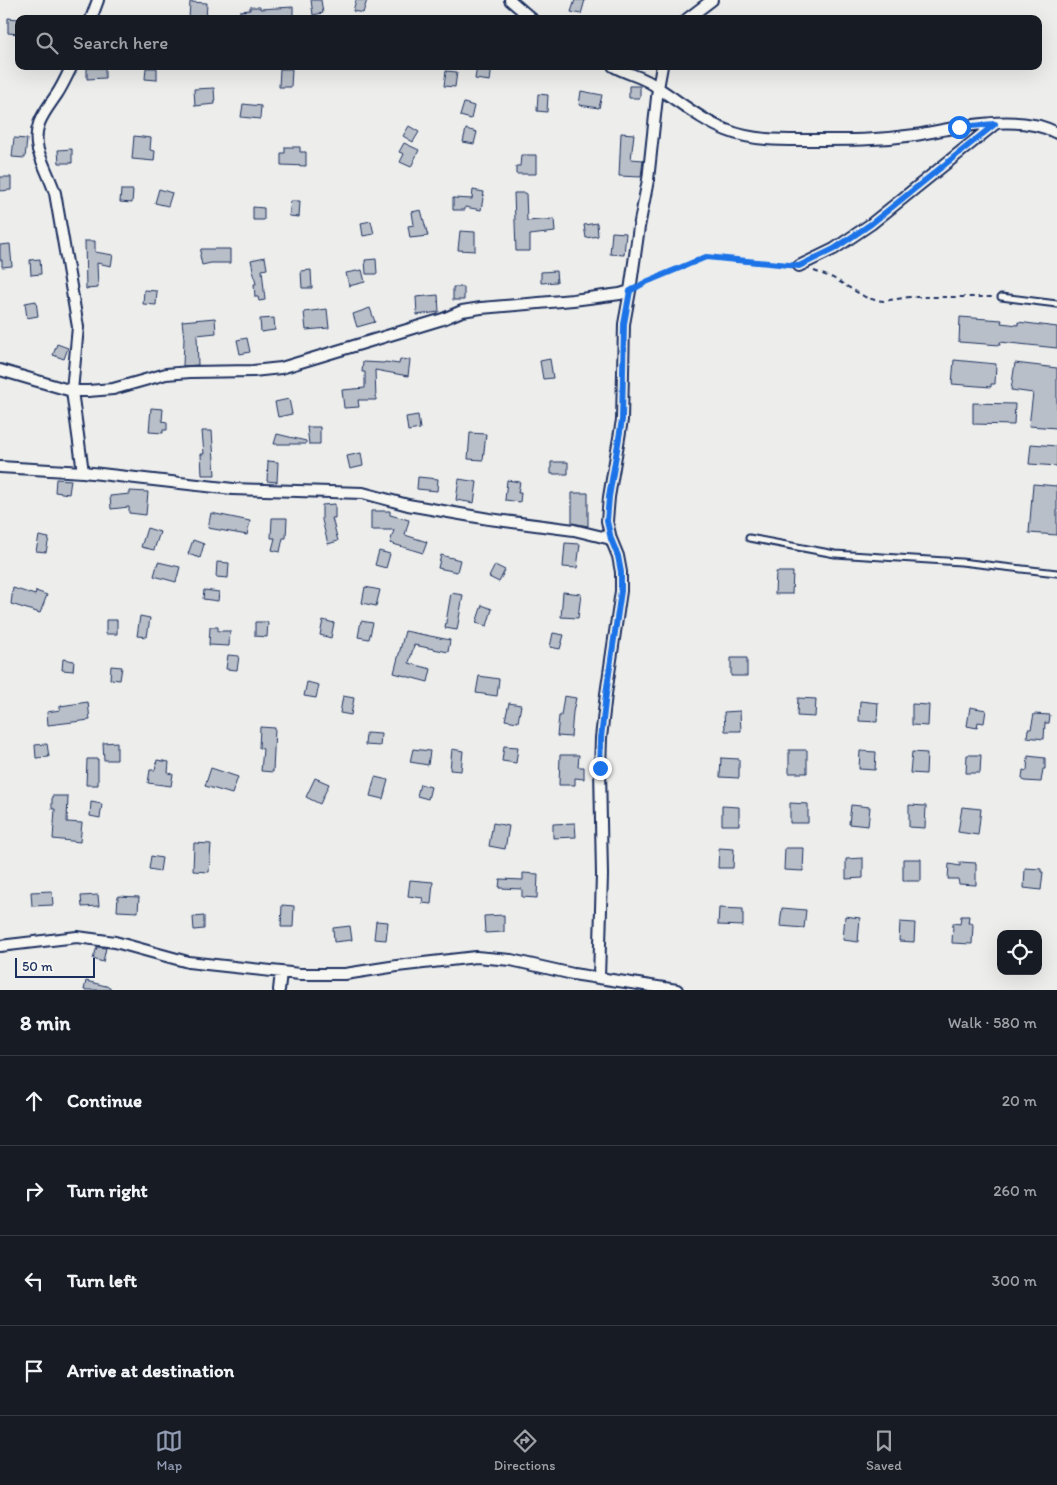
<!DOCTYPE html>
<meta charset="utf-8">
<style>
:root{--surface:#171b24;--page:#242831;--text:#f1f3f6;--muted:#9ea1a6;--line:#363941;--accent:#919bb2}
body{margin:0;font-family:Itim,sans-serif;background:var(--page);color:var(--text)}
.controls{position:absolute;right:15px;bottom:15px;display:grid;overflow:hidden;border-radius:10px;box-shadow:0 5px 20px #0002}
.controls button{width:45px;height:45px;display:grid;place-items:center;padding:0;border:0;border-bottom:1px solid var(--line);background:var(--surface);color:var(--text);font:25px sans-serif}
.scale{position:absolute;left:15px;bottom:12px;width:80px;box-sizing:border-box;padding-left:5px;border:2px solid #1b2f5e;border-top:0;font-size:14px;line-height:18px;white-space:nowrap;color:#1b2f5e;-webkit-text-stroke:4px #f6f6f2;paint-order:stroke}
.stop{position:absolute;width:15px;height:15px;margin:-11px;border:4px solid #1a73e8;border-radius:50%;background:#fff}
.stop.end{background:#1a73e8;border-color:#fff;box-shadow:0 1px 5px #0008}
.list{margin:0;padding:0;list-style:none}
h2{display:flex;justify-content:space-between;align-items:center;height:65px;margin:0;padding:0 20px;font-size:21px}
h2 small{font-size:16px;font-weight:400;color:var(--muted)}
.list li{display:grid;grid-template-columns:32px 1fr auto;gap:15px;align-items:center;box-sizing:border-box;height:90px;padding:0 20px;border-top:1px solid var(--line)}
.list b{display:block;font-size:19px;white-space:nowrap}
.list em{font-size:16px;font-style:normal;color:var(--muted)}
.icon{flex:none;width:28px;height:28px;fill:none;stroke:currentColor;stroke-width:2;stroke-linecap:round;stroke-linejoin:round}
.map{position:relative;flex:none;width:1057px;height:990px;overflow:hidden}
.search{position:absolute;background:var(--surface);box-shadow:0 5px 20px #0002;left:15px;right:15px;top:15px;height:55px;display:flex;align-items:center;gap:12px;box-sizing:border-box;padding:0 18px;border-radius:10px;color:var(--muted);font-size:19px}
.sheet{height:425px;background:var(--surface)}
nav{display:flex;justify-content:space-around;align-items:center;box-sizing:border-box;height:70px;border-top:1px solid var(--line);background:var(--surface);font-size:14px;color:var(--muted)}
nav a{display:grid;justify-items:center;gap:2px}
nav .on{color:var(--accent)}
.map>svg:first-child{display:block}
.building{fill:#b9bfc8;stroke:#1b2f5e}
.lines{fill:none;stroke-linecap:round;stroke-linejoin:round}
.lane-casing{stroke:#1b2f5e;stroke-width:9}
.street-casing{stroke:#1b2f5e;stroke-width:14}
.path{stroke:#1b2f5e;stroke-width:2;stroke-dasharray:5 4;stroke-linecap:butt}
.lane{stroke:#f6f6f2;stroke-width:5}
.street{stroke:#f6f6f2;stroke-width:10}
.route{stroke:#1a73e8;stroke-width:6}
</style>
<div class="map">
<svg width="1057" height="990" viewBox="0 0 1057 990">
<rect width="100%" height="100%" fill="#edeeec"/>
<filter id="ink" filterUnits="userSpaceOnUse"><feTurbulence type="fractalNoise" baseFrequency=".02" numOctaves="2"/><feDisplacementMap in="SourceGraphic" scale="10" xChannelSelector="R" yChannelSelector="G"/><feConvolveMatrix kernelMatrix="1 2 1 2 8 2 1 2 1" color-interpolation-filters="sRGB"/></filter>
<g filter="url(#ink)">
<path class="building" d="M311,0H321L323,13L313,15Z
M356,0H367L363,13L353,11Z
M575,0H585L581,14L571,12Z
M190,2L207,3L206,19H189Z
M250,7H260V9L293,7V19L240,18V11L250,10Z
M8,18L19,19V34L8,33Z
M477,66H492L490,81L475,79Z
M87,68H105V78L87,79Z
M146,68H157V80L145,79Z
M280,69H292L291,87H279Z
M446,71L457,72L455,87L444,86Z
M629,86H640V98H629Z
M214,88L215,104L195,106L194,89Z
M581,91L602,95L599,108L579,105Z
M538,94L548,95L547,112L537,111Z
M464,103L474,106L471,119L460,116Z
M243,104L261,106L260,119L241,117Z
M409,126L419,132L413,142L403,136Z
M466,129L477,132L474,144L463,142Z
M621,133L634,134L631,159L643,160L641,177L619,176Z
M134,136L151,138L150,150L155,151L154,161L132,159Z
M14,138L27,139L25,158L12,157Z
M404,143L419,150L411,167L400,162L404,154L399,152Z
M285,147H300V152H306V166L281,165V153H285Z
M72,149V163H59L58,150Z
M521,155H536V174H516V166H520Z
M0,177H11V190L0,191Z
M159,189L172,193L168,206L155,203Z
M121,190H133L132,203L120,202Z
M473,190L484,192L481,210L465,207V210H453V198L472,199Z
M514,193H526L527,221L554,219L555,232L530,235V251H516Z
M291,201H300L299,217L289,216Z
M253,207L264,208V220H253Z
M421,210L428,236L410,238L408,226L414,225L412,212Z
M371,221L374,234L363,236L361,223Z
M597,223L598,236L586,238L584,225Z
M460,231L475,232V251L458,250Z
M612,232L626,233L624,255L610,254Z
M85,241H95V252L113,255L111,266L97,263L98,288L86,289Z
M10,244L12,266L2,267V260H0V245Z
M201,249H230V263H211L202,265L200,256Z
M265,257L267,269L262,270L265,300L259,301L258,297H255L254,284H256L251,260Z
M40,259L41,274L31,275L30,260Z
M376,259L377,274H366L365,260Z
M311,270L312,288H302L301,271Z
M362,270L365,282L349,286L346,273Z
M556,271L557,282L541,283V272Z
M453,287H464V300H453Z
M144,290L157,291L156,305L143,304Z
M438,295L439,312L417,315L416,297Z
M36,301L38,316L27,318L25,303Z
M370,308L375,322L357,327L353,314Z
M327,309L329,328L306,330L304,312Z
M960,317L1002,320L1001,323L1018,325V322L1057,327V348L1000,342V345L959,342Z
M215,318L216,333L197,335L198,365L183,366L184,338L182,321Z
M274,318L275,330L261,332L260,319Z
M247,338L250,352L240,354L237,340Z
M57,344L68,348L64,359L53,355Z
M400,359L410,360L408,376L375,370L376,400H358L359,407L344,408L342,390L365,388V372H362L363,362L384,363L385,362L399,364Z
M550,359L553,378L543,379L540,361Z
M954,360L996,364L995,384H991V387L952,384Z
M1015,363L1057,368V428L1029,426L1033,393L1011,390Z
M289,399L292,414L278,417L275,402Z
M973,403L1015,404L1014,425L973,424Z
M151,408L163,409L162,421L167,422V430H163V433L149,432Z
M418,415L420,429L408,431L406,417Z
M307,427H320V444H309Z
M202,431H212L215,475H202L201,454H204Z
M470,433L486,434L483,460L468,459Z
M277,434L306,441V444H274Z
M1031,444L1057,446V466L1029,464Z
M361,453L363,466L350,469L347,456Z
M268,461L278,462L277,482L267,481Z
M551,462H568V474H551Z
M418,477L438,479L437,491L417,489Z
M56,479L71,480L69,494L55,492Z
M459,479L477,482L474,503L456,500Z
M507,480L520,482L518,493H521L520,502L505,500Z
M1033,484L1057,486V535L1029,533Z
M130,491L148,492L146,515L129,513V507L111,509L110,496L130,494Z
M572,493H588V526L572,523Z
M335,504V518H332L338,541L328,544L322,520V505Z
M371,511H390V515L409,520L405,535L427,542L423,553L390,543L394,530H371Z
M211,513L250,521L247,535L208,528Z
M272,518H287L286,538H283L280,552L272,550L275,538H271Z
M147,528L160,532L154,550L141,547Z
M39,536L49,538L46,552L36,551Z
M193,540L204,544L200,558L188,554Z
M565,543L580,544L577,568L563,567Z
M379,551L390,554L386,568L375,565Z
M441,555L460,560L457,572L438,568Z
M158,562L180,567L176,582L154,576Z
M217,562L229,563L228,578L216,577Z
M495,565L505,570L499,582L489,577Z
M776,572H793L792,594H775Z
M365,587L380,590L376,606L362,603Z
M13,588L35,595L36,591L47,595L40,613L11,604Z
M204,590L219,592L218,601L203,599Z
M563,592L581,594L578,618L561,617Z
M451,593L463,595L457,630L445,628Z
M482,605L492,609L487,626L476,623Z
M140,616L150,618L147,637L137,636Z
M106,620H117V634H106Z
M323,620L334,623L331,638L320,635Z
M361,621L373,623L369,639L358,637Z
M255,622H268L267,637L255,636Z
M210,627H218V631H230L229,646L209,645Z
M405,631L450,640L448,652L414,645L409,663L431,669L428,682L394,673Z
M553,633L564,635L560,649L550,647Z
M228,655L239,656L237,670L226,669Z
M731,658H747V676H731Z
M63,659L74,661L73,671L62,670Z
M111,666L122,667L120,680L110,679Z
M479,676L499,679L497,696L476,693Z
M307,682L319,685L316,698L304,696Z
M343,696L354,698L351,715L340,713Z
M564,696L576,698L573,712L571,737L557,736L559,716H561Z
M798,698L816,699L815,717L797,716Z
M860,701L878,703L877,722L859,721Z
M88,702L90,720L48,725L47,712L60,710V706Z
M509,703L521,705L518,722L505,720Z
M912,704L929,705L928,726L912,725Z
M970,707L986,710L984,723L978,722L977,728L967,726Z
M740,711L741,731H725L724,712Z
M1034,714L1050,715L1049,723H1045L1044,739L1027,737L1028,729H1031Z
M260,727L275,728L273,772L261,771L263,749L259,748Z
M366,733L381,734L380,746L365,745Z
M117,742V760H104L103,743Z
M47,744L49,757L36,758L35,745Z
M504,746L518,747L516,763L502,761Z
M413,749L430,751L428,765L410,762Z
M452,749L463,751L461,771L450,770Z
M789,750H807V773H789Z
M860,751L876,752L875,770L859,769Z
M912,752L927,753L926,774L910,773Z
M560,755H579L578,767H584V779L575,778V785H559Z
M967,755H981L980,773H966Z
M1028,756L1045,758V769H1043L1041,782L1024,781L1022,778L1023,770L1027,771Z
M721,758L739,759V778L720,777Z
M87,759H98V785H86Z
M157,760L169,762L168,773L173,774L171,786L148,783L150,770H155Z
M211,768L238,777L232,794L205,786Z
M375,777L388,780L383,799L370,796Z
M315,778L329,784L320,804L306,797Z
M420,784L431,787L428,799L417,796Z
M52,796H68L67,822L82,823L80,842L53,839L55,809H52Z
M91,802L102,804L100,818L90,816Z
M790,803L808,804V823H790Z
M851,805L870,807L868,826L849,824Z
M909,805L926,806L925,828L909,827Z
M722,806L739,807V825H722Z
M962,807L981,809L978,835L958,832Z
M493,823L509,826L505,849L489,846Z
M575,823L576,837L553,838V824Z
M194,843L211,844L209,872L193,871Z
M719,848L734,849L733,868H718Z
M785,848H804L803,871L784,870Z
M151,856L162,858L160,871L149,869Z
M863,858V878L846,879V859Z
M903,859H921V881H903Z
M960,862L976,863V885L959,884L958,879H948L949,864L960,866Z
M1025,868L1041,869V872H1043L1041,890L1024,888Z
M523,873L538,874L537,898L522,897V889L499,888L500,879L523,880Z
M410,880L433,882L431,904L422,903L423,898L408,896Z
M52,891L53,905L32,906L31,892Z
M98,895L99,906L82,907L81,896Z
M118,896L139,897L138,912L117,911Z
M282,905L294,906L293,927H281Z
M719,908L743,909V926L718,925Z
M782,908L806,910L804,928L780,926Z
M504,915V932L485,933L484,916Z
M204,916V929L194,930L193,917Z
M845,916L860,918L858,942L843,940Z
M961,916H969L968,923H972L973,925L972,944L952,943L953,923L960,924Z
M376,921L388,922L386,940L374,939Z
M900,922L915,923L914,942L899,941Z
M350,926L352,940L334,942L333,928Z
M97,947L106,948L103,962L93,959Z
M86,981L110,987V990H84Z"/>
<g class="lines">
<g class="lane-casing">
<path id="lane" d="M1001,297L1057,304
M749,538L835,554L961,562L1057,573"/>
</g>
<g class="street-casing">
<path id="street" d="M510,0L532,19
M91,19L98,0
M687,19L712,0
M72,66C67,75 63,85 57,94C45,112 32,125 38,150C43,165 50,178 55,193L78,327L72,391L83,472
M613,66C628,75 644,76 658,88L662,66
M799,266L834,249L871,224L995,124
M0,370L72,391H88L113,389L166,374L190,372L253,371L281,368L443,319L462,311L481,308L573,300L620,294L630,291L639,227L648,180L658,88C680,102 701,120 726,130C755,142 789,140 820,140C853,140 881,140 915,135C956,128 1018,112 1057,133
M0,467L83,472L233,489L363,493L408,505L489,519L574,530L611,539
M0,946L77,937L115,942L188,962L300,974H345L397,966L476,957L511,960L573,974L677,990
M599,978L602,875L600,768L601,738L606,694L621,591V572L618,556L611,539L607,521L609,497L622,420L624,324L630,291
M279,990L281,972"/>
</g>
<path class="path" d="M814,271L833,278L865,297L875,300L884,301L909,297H994
M641,285L706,257L790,266"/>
<use href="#lane" class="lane"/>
<use href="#street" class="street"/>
</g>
</g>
<g class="lines" filter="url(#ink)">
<path class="route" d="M600,768L601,738L606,694L621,591V572L618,556L611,539L607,521L609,497L622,420L624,324L630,291L646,282L706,257L799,266L834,249L871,224L995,124L959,127"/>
</g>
</svg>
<div class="controls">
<button><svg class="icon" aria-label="locate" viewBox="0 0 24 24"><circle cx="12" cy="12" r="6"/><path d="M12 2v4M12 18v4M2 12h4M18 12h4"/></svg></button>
</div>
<div class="scale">50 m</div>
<div class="stop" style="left:959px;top:127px"></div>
<div class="stop end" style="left:600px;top:768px"></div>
<div class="search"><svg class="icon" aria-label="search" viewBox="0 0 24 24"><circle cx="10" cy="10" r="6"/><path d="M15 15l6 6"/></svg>Search here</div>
</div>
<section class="sheet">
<h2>8 min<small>Walk · 580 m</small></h2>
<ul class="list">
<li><svg class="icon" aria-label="ahead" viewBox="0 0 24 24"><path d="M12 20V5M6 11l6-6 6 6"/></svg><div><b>Continue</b></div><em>20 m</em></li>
<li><svg class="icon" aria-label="right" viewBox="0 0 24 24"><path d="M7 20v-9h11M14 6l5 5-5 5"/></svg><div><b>Turn right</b></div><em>260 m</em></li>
<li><svg class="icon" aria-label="left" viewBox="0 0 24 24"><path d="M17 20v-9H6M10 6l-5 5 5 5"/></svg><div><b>Turn left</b></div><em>300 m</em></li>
<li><svg class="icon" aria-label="arrive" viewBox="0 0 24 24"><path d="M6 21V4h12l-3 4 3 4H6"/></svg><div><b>Arrive at destination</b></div></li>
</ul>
</section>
<nav>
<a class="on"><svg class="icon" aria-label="map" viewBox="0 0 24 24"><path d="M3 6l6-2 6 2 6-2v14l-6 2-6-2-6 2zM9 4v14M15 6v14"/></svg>Map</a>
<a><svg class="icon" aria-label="directions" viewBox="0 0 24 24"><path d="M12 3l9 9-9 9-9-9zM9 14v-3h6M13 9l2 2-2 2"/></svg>Directions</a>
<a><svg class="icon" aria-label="saved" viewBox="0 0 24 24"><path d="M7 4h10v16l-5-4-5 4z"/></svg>Saved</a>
</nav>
